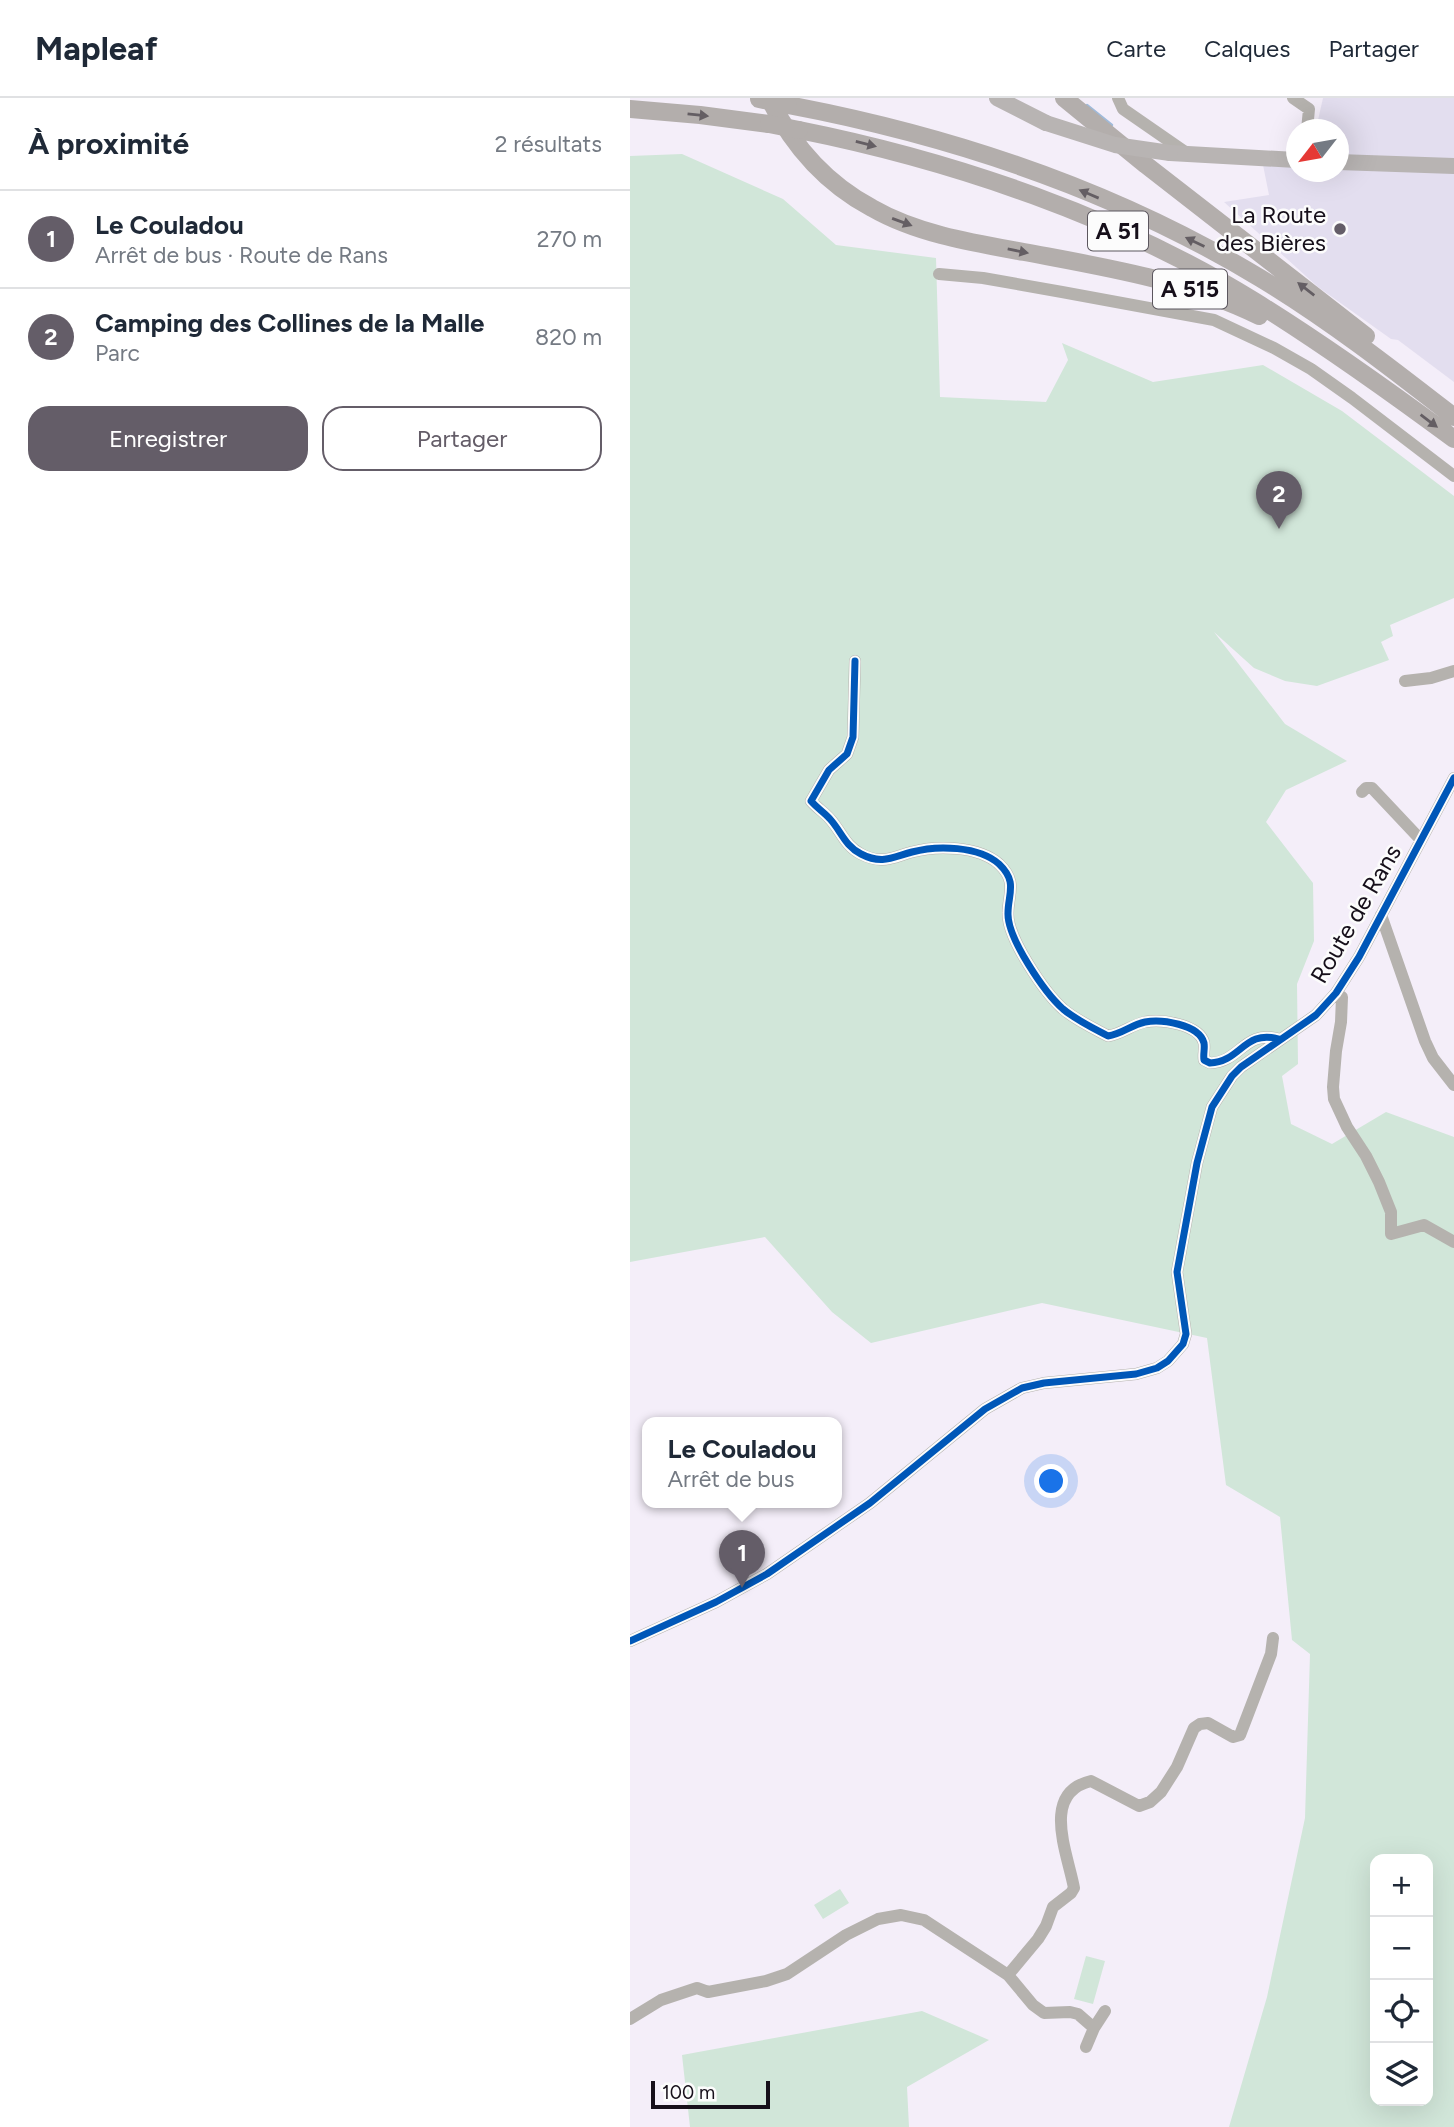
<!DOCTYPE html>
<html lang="fr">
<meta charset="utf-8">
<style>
:root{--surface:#fff;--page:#f2f2f3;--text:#1f2937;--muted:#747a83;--line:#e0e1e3;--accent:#645d68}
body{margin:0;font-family:Figtree,sans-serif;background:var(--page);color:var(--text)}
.controls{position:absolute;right:21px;bottom:21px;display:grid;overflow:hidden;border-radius:14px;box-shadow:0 7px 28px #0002}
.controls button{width:63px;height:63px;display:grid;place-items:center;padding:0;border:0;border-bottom:2px solid var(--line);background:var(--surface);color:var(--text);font:35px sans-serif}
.compass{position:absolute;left:656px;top:21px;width:63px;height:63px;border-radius:50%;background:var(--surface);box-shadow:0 7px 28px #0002;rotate:239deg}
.scale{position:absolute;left:21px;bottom:18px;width:119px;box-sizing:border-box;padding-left:7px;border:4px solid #160f1a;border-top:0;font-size:19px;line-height:24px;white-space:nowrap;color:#160f1a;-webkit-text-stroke:5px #fcfcfc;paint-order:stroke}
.you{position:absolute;left:422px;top:1384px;width:24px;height:24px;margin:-18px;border:5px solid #fff;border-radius:50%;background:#1a73e8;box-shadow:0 0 0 10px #1a73e833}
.badge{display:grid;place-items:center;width:46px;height:46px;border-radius:50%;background:var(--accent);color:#fff;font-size:23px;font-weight:700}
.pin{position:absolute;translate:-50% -58px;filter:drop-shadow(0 2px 4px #0008)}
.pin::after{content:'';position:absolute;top:37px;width:24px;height:21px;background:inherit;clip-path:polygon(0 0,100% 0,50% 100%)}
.popup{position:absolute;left:12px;top:1319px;width:200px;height:91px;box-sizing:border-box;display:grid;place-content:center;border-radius:14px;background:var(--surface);filter:drop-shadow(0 2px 5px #0005);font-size:23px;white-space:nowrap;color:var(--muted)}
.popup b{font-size:26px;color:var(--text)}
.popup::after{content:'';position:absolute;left:50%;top:100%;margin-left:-14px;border:14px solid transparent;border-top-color:var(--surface)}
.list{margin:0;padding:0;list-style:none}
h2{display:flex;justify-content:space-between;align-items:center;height:91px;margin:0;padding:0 28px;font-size:30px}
h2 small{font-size:23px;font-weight:400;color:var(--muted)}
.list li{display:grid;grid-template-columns:46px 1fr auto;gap:21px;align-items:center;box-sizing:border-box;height:98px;padding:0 28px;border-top:2px solid var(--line)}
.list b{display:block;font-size:26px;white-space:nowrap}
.list p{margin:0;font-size:23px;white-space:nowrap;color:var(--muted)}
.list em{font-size:23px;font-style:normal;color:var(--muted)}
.actions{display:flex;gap:14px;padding:21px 28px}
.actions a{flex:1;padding:16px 0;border:2px solid var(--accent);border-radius:21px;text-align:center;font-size:24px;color:var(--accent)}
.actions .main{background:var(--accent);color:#fff}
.icon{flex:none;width:38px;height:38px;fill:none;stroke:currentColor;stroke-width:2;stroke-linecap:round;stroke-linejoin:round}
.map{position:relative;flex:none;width:824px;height:2029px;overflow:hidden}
header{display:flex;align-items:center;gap:42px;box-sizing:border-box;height:98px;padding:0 35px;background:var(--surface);border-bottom:2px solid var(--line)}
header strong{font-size:33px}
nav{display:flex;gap:38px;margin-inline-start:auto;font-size:24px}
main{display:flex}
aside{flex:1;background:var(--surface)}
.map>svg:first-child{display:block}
.industrial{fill:#e3deef}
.green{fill:#d1e6d9;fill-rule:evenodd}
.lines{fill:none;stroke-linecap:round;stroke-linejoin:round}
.stream{stroke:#9fbada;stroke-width:2.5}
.minor{stroke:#b5b2ae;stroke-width:12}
.major{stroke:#b8b4b3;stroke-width:16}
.highway{stroke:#b3aeac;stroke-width:18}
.major-bridge{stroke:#b8b4b3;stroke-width:16}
.highway-bridge{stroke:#b3aeac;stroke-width:18}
.cycleway-casing{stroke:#fcfcfc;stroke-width:11}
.cycleway{stroke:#0057b8;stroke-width:7}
.oneway{fill:#645e63}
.poi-dot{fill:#645d68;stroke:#fcfcfc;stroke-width:2.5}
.labels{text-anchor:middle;stroke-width:5;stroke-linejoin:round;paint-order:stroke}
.shield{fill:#fcfcfc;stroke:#5b565e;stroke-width:2}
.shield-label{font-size:23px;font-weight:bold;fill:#160f1a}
.poi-label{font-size:24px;fill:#160f1a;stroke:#fcfcfc;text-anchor:end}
.street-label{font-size:24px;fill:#160f1a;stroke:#fcfcfc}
</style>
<header>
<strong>Mapleaf</strong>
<nav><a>Carte</a><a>Calques</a><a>Partager</a></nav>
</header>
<main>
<aside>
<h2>À proximité<small>2 résultats</small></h2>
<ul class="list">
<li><span class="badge">1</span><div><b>Le Couladou</b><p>Arrêt de bus · Route de Rans</p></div><em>270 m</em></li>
<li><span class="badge">2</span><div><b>Camping des Collines de la Malle</b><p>Parc</p></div><em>820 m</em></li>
</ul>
<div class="actions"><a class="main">Enregistrer</a><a>Partager</a></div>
</aside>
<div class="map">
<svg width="824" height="2029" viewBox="0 0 824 2029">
<rect width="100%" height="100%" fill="#f4eef9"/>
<path class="industrial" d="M693,0H824V284L768,242L761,241L688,189L594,104L639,97L633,67L666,68V74H708V32L686,31Z"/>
<path class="green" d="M52,56L153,101L206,147L306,160L310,299L416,304L438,262L432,245L523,284L633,267L712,313L824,398V500L760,527L763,538L751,544L759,562L687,588L655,583L624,570L584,534L655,626L717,663L656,692L636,724L683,785L684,843L667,886L668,966L652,978L661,1026L702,1046L756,1014L824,1039V2029H599L637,1899L675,1720L680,1556L662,1542L650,1419L596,1387L577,1240L412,1205L241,1245L202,1214L135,1139L0,1164V58ZM745,1761H798V2003H745Z
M210,1791L219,1805L193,1821L184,1807Z
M456,1858L475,1863L463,1906L444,1901Z
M292,1913L359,1942L277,1989L279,2029H60L52,1957Z"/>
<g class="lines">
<path class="stream" d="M457,7L482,27"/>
<path class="minor" d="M488,0L493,11L558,56
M663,0L679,11L677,32
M309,176L353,180L432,194L584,222L644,250L681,271L722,300L824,378
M225,563L223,639L217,656L199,672L181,703C187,710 195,715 200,721C211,733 215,748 231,756C252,767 263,759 282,754C307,747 349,748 369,766C388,784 378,796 378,815C377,840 415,895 433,911C446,922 463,930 478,938C492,936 501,927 515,924C531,921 569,926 574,945C575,951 573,956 574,962L580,965C611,964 614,931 649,941
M775,583L801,580L824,573
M732,694L736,690H742L790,741
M751,817L795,943L803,960L824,987
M706,895L712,899L711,924L706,953L703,989L704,1001L717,1029L736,1058L749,1084L761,1114V1136L794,1127L824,1144
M0,1543L86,1504L137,1476L240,1405L355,1311L392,1290L414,1285L506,1276L527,1270L538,1263L553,1246L556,1236L547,1174L567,1065L582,1009L602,978L611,969L686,917L706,895L729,859L824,680
M378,1877L408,1841L416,1828L423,1809L441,1795L444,1790C438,1756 410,1695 461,1683L509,1708L520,1704L531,1694L547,1669L564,1630L570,1626L578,1625L603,1639L610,1637L641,1556L643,1540
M0,1921L31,1902L67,1890L78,1894L136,1883L157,1876L216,1837L248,1821L271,1817L294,1822L378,1877L403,1907L414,1915L440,1914L448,1916L464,1930
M456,1949L464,1930L475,1913"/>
<path class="major" d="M367,0L416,25
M540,55L666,62
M708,64L824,68"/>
<path class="highway" d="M139,0C162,47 195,85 242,110C287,136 344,145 394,154C473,169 556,182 629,218
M434,0L516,67L736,238
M158,7C322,38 486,93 630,180C698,221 761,270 824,319
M0,11L70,17L139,26
M169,32C324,63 489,119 624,203C692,245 759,293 824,341"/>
<path class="major-bridge" d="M416,25L485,47L540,55"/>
<path class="highway-bridge" d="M129,1L158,7
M139,26L169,32"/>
<g class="cycleway-casing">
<path id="cycleway" d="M225,563L223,639L217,656L199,672L181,703C187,710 195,715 200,721C211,733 215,748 231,756C252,767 263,759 282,754C307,747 349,748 369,766C388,784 378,796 378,815C377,840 415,895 433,911C446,922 463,930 478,938C492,936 501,927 515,924C531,921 569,926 574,945C575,951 573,956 574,962L580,965C611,964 614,931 649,941
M0,1543L86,1504L137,1476L240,1405L355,1311L392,1290L414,1285L506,1276L527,1270L538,1263L553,1246L556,1236L547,1174L567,1065L582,1009L602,978L611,969L686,917L706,895L729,859L824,680"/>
</g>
<use href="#cycleway" class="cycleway"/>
</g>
<defs><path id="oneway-solid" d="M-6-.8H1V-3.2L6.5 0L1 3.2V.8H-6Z" transform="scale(1.75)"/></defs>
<g class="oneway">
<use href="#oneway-solid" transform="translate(68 17) rotate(6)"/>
<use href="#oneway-solid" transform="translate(236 46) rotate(14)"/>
<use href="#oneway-solid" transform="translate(459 96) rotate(-157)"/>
<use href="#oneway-solid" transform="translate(272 124) rotate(20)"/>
<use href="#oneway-solid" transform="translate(565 144) rotate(-154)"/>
<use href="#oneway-solid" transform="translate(388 153) rotate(11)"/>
<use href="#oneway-solid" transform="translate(676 191) rotate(-142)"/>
<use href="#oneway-solid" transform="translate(799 323) rotate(37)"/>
</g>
<circle class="poi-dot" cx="710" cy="131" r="7"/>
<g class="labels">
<g class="shield">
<rect x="458" y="113.5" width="60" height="39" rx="5"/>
<rect x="523" y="171.5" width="74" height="39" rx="5"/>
</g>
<g class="shield-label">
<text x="488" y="141">A 51</text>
<text x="560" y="199">A 515</text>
</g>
<g class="poi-label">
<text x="696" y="125">La Route<tspan x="696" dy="28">des Bières</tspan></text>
</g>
<g class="street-label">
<text transform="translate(726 816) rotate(-60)" y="8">Route de Rans</text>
</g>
</g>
</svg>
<div class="controls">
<button>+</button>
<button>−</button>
<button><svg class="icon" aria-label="locate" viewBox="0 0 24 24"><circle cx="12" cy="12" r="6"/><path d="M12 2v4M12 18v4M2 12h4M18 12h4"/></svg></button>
<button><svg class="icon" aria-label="layers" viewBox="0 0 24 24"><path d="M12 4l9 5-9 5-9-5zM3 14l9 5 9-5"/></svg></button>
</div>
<svg class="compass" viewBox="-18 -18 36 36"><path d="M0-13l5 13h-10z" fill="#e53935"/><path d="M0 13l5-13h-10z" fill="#747a83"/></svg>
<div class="scale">100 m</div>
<div class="you"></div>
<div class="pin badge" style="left:112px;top:1490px">1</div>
<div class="popup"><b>Le Couladou</b>Arrêt de bus</div>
<div class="pin badge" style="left:649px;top:431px">2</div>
</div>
</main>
